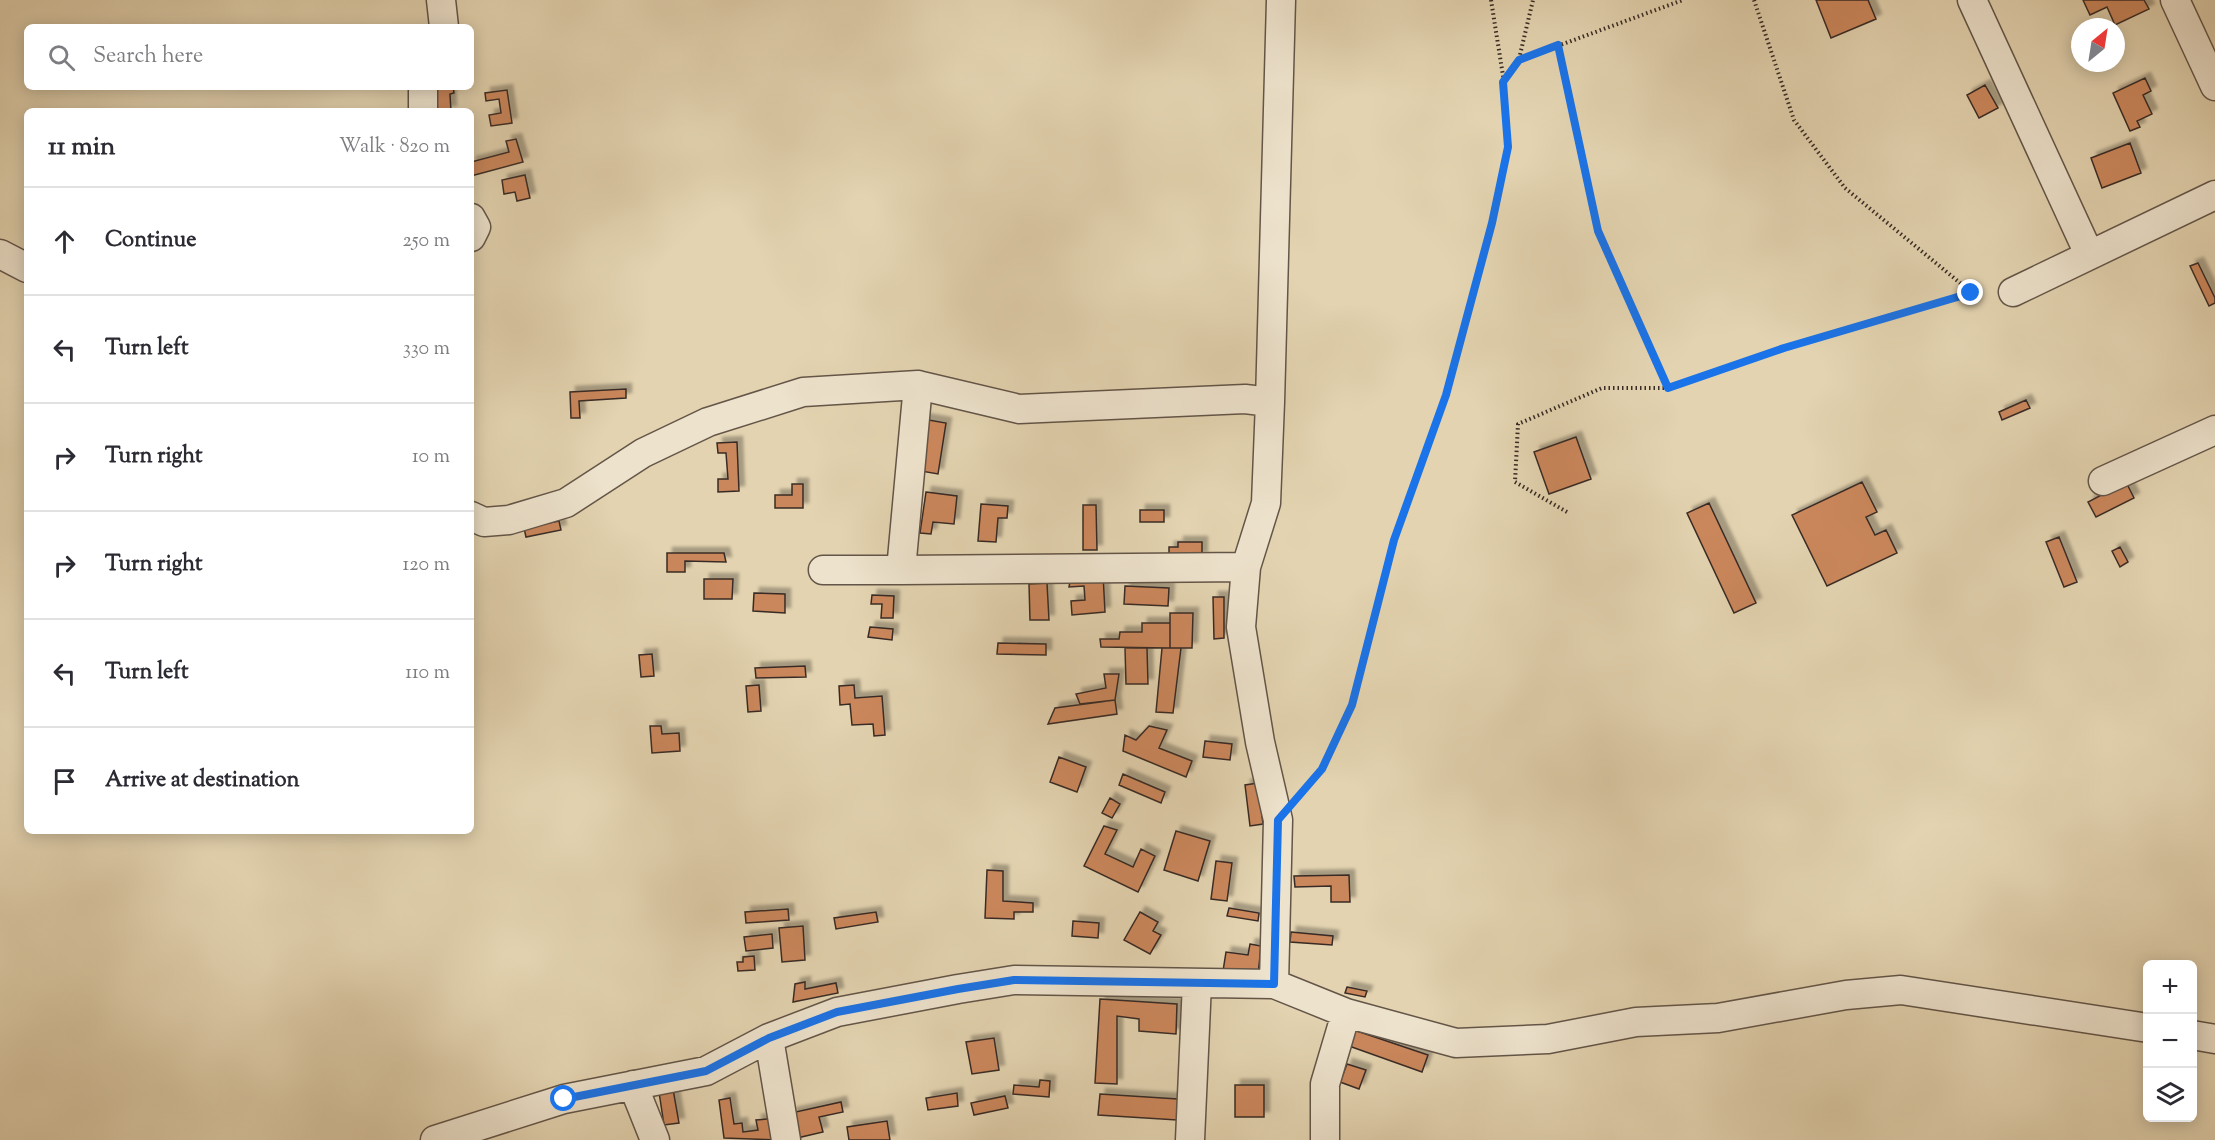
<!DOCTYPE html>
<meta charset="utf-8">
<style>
:root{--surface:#fff;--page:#f2f2f3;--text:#2b2b33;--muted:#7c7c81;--line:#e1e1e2}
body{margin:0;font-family:"Sorts Mill Goudy",serif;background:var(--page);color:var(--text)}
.controls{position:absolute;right:18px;bottom:18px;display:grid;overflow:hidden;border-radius:9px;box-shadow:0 3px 15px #0003}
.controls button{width:54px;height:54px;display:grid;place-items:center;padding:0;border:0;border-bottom:2px solid var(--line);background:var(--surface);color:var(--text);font:30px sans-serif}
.compass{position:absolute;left:2071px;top:18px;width:54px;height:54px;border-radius:50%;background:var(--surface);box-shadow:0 3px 15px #0003;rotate:30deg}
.stop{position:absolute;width:18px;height:18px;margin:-14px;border:4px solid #1a73e8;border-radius:50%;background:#fff}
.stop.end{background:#1a73e8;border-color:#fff;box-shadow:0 2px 6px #0008}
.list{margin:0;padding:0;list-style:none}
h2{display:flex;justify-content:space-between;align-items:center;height:78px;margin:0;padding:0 24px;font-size:26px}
h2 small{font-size:20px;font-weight:400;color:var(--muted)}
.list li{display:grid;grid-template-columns:39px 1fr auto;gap:18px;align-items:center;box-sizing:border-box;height:108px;padding:0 24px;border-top:2px solid var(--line)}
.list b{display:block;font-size:22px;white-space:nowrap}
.list em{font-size:20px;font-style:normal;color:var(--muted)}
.icon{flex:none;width:33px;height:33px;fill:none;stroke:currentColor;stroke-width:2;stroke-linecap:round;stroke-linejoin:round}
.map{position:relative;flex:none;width:2215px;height:1140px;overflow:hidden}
.search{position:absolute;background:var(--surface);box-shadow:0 3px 15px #0003;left:24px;top:24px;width:450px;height:66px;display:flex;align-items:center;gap:15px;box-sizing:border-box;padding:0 21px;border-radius:9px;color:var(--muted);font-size:22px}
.panel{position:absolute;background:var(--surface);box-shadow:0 3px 15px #0003;left:24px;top:108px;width:450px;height:726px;border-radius:9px}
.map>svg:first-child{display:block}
.building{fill:#cb875b;stroke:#382b25;stroke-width:1.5;filter:url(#shadow)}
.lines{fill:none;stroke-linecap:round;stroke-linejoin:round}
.minor-casing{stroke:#635548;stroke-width:31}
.path{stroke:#382b25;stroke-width:4;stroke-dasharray:1.5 3;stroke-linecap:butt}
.minor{stroke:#ede2cc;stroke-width:28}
.route{stroke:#1a73e8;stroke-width:8}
</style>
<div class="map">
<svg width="2215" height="1140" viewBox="0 0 2215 1140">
<defs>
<filter id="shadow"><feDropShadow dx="5.5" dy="-5.5" stdDeviation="1.5" flood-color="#0004"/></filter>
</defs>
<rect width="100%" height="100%" fill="#e3d3b0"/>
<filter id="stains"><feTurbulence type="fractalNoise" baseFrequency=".00333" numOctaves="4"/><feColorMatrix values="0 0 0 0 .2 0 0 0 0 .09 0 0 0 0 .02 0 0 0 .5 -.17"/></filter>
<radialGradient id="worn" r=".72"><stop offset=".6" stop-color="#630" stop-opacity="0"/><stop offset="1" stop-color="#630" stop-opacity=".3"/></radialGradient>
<path class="building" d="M1816,0H1868L1876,19L1831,38Z
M2083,0H2144L2149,9L2115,25L2107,7L2090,15Z
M2145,78L2151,91L2143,95L2152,114L2137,121L2140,127L2130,131L2113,93Z
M1985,85L1998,108L1979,118L1967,95Z
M430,87H453L454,93L450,94L451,111H433Z
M507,90L512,123L491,126L489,115L501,113L499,99L486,101L485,93Z
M516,139L523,162L471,176V162L509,152L506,141Z
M2130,143L2141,173L2102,188L2091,158Z
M525,175L530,198L517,201L515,192L504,194L502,180Z
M2198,263L2215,298V303L2209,306L2190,266Z
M626,389V398L579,401L580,418H571L570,392Z
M2026,400L2030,408L2002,420L1999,412Z
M923,419L946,423L938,474L915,470Z
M1576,437L1591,479L1549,494L1534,452Z
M737,442L739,491L718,492V479H728L726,453H718L717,443Z
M1862,482L1877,512L1866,517L1875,535L1886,530L1897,553L1827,586L1792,515Z
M2126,482L2134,498L2096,517L2088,502Z
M792,484H803V508H775V495H792Z
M926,492L957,496L954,524L933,522L931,534L920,533Z
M1709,503L1756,603L1734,613L1687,513Z
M981,504L1008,506L1007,518H998L996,542L978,541Z
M1083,505H1096L1097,550H1083Z
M1140,510H1164V522H1140Z
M559,521L561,530L526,537L524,528Z
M2059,537L2077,582L2064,587L2046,542Z
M1178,542H1202V557H1169V547H1178Z
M2120,547L2128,562L2120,567L2112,551Z
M667,553H724L726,562L685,561V572H667Z
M1103,574L1105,612L1072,615L1071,601L1085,600L1084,586L1069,587L1071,576Z
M704,579H733L732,599H704Z
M1047,583L1049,620H1030L1029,584Z
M1125,586L1169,588L1168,606L1124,604Z
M754,593L785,594V613L753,611Z
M872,595L894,596L893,618H881L882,604H871Z
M1213,597H1224V638L1214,639Z
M1170,613H1193L1192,648H1170Z
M1142,623H1170V648L1101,647L1100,639H1119L1120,632H1142Z
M870,627L893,629L892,640L868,637Z
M998,643L1046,644V655L997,654Z
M1125,648H1147L1148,684H1126Z
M1162,648H1181L1173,713L1156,712Z
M652,654L654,676L641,677L639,655Z
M805,666L806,677L756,678L755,668Z
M1104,674H1119L1115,700L1080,704L1076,694L1106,688Z
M759,685L761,711L748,712L746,686Z
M854,685L855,698L882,696L885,735L874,736L873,724L852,725L850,704L840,705L839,686Z
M1115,700L1117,714L1048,724L1055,708Z
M650,726H661L662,734L679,733L680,751L652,753Z
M1149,726L1167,730L1159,748L1192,761L1186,777L1123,751L1125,735L1136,740Z
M1205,741L1232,744L1230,760L1203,757Z
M1059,757L1086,767L1077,792L1050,782Z
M1123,774L1165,792L1161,803L1119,785Z
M1258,783L1263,824L1250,826L1245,785Z
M1110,798L1120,804L1112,818L1102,813Z
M1104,826L1117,830L1105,854L1133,867L1141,849L1155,856L1138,892L1084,866Z
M1176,831L1210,841L1198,881L1164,870Z
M1216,861L1232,863L1227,901L1211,899Z
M987,870L1003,871V901L1033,903V912H1014V919L985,918Z
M1349,875L1350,902H1331V886L1295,887L1294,876Z
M1229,908L1259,913L1258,921L1227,916Z
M788,909L789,920L746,923L745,912Z
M876,912L878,922L836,929L834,918Z
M1140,912L1158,922L1153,931L1161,935L1150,954L1124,940Z
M1073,921L1099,923L1098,938L1072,936Z
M803,926L805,960L782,962L779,928Z
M1291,932L1333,936L1332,945L1290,942Z
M772,934L773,948L746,951L744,937Z
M1250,944L1261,946L1258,975L1223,971L1226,952L1248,955Z
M754,956L755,970L738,971L737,962H743V957Z
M805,982V989L836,983L838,993L793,1002L795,984Z
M1347,987L1367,991L1365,997L1345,993Z
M1100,999L1177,1004L1176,1034L1139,1031V1019L1117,1016V1084L1095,1083Z
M1354,1030L1428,1055L1422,1072L1349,1046Z
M994,1038L999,1070L972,1074L966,1042Z
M1347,1064L1366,1070L1359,1089L1340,1082Z
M1040,1080L1050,1081L1049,1097L1013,1094L1014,1085L1039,1087Z
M1235,1085H1264V1117H1235Z
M673,1089L679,1123L664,1125L659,1092Z
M957,1093L958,1106L928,1110L926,1098Z
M1100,1094L1178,1099L1177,1120L1098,1115Z
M1005,1096L1008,1108L974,1115L971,1103Z
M730,1098L734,1124L742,1123L743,1132L758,1130L756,1120L778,1118L780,1140L724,1138L719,1100Z
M841,1102L843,1112L819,1117L823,1132L797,1138L791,1113Z
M887,1121L890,1140H849L847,1127Z"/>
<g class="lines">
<g class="minor-casing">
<path id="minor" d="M441,0L444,27
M1972,0L2089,254
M2175,0L2215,86
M423,87V111
M471,218L476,227L471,237
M0,254L27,268
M2013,292L2215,195
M918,385L901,570L1246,567
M1270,402L1281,0
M2103,481L2215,430
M471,516L484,522L509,520L566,503L643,453L708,422L803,392L918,385L1019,409L1245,399L1270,402L1266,503L1246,567L1241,627L1260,742L1278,820L1274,984L1346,1013L1456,1043L1548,1039L1636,1022L1718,1018L1846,995L1901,990L2148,1028
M823,570H901
M2192,1035L2215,1039
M769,1038L786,1140
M633,1085L655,1140
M435,1140L564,1099L706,1071L769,1038L837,1012L958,989L1014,980L1274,984
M1190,1140L1197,983
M1325,1140V1084L1346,1013"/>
</g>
<path class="path" d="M1754,0L1794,120L1845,188L1971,292
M1558,45L1598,231L1668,388
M1519,59L1533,0
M1504,82L1519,60L1683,0
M1567,512L1515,482L1518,424L1602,388H1668L1784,348L1971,293
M1296,799L1322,769L1352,705L1394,540L1445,395L1492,223L1508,147L1504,82L1491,0"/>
<use href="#minor" class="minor"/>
</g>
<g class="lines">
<path class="route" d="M564,1099L706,1071L769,1038L837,1012L958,989L1014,980L1274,984L1278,820L1322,769L1352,705L1394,540L1446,395L1492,223L1508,147L1503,82L1519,60L1558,45L1598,231L1668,388L1784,348L1971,293"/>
</g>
<rect width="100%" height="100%" filter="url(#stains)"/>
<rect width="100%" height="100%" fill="url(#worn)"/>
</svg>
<div class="controls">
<button>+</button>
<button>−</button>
<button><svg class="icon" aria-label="layers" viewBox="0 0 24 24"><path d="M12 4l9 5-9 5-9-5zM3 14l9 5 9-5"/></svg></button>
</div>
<svg class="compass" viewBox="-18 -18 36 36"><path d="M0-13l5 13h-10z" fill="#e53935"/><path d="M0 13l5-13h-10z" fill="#7c7c81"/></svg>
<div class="stop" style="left:564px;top:1099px"></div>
<div class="stop end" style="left:1971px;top:293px"></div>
<div class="search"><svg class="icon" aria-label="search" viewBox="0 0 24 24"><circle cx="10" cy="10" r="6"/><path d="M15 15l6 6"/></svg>Search here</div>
<section class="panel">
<h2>11 min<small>Walk · 820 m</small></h2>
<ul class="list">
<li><svg class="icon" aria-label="ahead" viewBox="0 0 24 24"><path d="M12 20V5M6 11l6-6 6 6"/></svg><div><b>Continue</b></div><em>250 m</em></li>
<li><svg class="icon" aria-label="left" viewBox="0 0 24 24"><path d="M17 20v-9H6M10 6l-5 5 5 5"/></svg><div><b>Turn left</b></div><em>330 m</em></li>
<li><svg class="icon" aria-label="right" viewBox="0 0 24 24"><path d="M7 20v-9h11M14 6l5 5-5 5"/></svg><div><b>Turn right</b></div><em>10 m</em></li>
<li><svg class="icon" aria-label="right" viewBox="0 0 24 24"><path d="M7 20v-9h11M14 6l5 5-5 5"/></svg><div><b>Turn right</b></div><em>120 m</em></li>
<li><svg class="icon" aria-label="left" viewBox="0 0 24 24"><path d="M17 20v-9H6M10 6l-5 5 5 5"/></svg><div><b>Turn left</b></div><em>110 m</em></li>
<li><svg class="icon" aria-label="arrive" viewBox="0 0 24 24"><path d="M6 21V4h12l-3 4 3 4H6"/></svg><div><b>Arrive at destination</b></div></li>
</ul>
</section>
</div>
